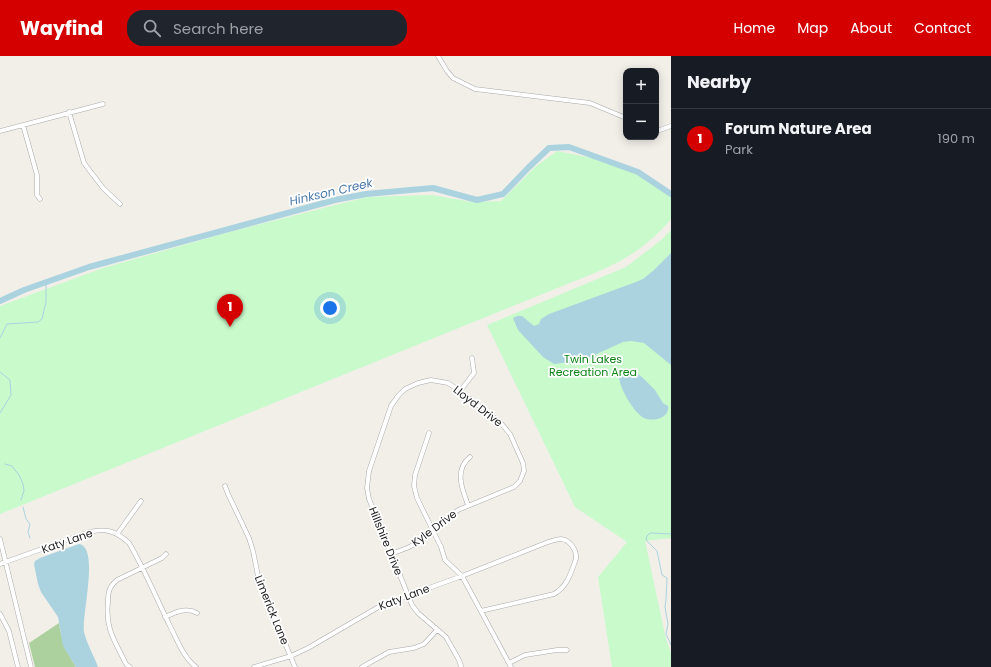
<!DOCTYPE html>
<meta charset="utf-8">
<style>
:root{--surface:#171b24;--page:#20242c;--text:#f1f3f6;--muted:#9ea1a6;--line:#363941;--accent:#d40000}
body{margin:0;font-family:Poppins,sans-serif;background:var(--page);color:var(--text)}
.controls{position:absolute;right:12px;top:12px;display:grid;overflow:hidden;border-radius:8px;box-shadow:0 2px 10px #0003}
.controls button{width:36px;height:36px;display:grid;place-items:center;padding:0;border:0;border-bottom:1px solid var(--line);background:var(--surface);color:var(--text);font:20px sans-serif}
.you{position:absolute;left:330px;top:252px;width:14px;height:14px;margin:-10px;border:3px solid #fff;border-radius:50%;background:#1a73e8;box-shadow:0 0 0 6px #1a73e833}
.badge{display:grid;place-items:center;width:26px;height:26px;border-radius:50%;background:var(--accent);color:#fff;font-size:13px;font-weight:700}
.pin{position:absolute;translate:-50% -33px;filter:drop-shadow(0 1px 2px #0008)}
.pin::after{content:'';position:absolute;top:21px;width:14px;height:12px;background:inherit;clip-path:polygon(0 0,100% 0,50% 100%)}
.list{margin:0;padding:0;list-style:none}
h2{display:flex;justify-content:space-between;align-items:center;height:52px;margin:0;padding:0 16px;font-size:17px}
h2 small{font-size:13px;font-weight:400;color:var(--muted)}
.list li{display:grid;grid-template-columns:26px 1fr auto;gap:12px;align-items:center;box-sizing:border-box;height:60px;padding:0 16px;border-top:1px solid var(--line)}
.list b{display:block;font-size:15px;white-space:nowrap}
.list p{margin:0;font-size:13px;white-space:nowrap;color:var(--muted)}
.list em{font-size:13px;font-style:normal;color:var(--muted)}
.icon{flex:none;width:22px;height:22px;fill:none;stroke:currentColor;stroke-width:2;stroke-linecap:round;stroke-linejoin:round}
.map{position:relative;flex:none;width:671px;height:611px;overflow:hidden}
header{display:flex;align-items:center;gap:24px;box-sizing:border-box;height:56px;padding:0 20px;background:var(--accent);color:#fff}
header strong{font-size:19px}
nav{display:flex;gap:22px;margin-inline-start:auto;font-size:14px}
.search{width:280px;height:36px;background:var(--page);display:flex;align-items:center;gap:10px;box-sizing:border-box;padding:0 14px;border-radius:16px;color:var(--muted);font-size:15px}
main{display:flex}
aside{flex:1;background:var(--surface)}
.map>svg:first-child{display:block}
.forest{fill:#add19e}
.park{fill:#c8facc}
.water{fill:#aad3df}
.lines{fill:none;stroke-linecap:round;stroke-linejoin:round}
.stream{stroke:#aad3df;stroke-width:1}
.river{stroke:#aad3df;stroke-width:6}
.minor-casing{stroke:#a9a9a9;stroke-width:5}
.minor{stroke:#fff;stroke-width:4}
.labels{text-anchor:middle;stroke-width:3.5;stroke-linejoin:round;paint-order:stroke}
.park-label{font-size:11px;fill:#0c8416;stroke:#fff}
.street-label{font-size:11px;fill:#222;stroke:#fff}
.water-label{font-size:12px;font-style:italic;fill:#4a7aab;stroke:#fff}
</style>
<header>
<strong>Wayfind</strong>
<div class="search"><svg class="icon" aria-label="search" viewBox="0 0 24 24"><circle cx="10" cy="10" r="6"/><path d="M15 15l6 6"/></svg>Search here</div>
<nav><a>Home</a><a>Map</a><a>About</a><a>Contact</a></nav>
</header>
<main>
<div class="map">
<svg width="671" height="611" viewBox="0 0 671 611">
<rect width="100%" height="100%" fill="#f2efe9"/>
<path class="forest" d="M59,567C61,583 67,597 76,611H35L29,587Z"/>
<path class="park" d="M557,95L597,103L642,119L671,141V163C658,179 640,194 622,204C604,214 584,221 565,229L0,458V250L103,212L233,175L367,141L432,139L472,146L501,145L535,111Z
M671,174V482L645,485L666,583L671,597V611H612L598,521L627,486L575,451L487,269L626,211L660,185Z"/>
<path class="water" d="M671,197V309L644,287L631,285L623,286L588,302L579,305L554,308L543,301L518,274L513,262L517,260H522L534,270L539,268L541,263L549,258L636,226L643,223L654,214Z
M624,318H638L643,322L655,334L663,347L668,350C670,362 653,366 644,362C633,356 621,334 619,322Z
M79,488C100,491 81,561 84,576C87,588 94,600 98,611H76L63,590L58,561L41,536L38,528L34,508L35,505L40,502Z"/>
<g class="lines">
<path class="stream" d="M0,282L7,268L38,266L42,263L46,246V226
M0,316L10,324L11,339L0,357
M5,408L12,410L19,419L23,428L24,435L21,444
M23,451L26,463L30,468L28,476L30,482
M671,478L650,477L647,480L646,484L657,495L662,519L667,522L666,544L665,551L668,568L666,578L671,589"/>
<path class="river" d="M0,245L24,234L89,211L335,144L366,138L433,132L477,144L503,138L528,112L549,92L569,91L638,116L671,138"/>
<g class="minor-casing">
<path id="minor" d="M438,0L447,15L453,22L475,33L590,47L626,62
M69,56L84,107L103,132L120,148
M23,69L37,119V139L40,143
M656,74H660L671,70
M0,75L103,48
M460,335L474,317L472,302
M429,377L415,419L414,430L417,442L441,491L445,504L462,520L511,611
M225,430L228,438L249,482L253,495L259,525L295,611
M468,449C462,433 454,414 470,401
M118,477L141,445
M0,483L31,611
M391,498L407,492L421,485L458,454L514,431L520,425L524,415L523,407L510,378L500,366L460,335L448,327L431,324L418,327L405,333L398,340L391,350L369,415L367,432L369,443L412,549L418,557L446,581L459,604L461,610
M0,508L89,476C106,472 116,475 129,487C145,514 157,544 171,572C178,586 184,602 196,611
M0,558L9,575L18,611
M165,561C176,556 186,551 197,557
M509,607L525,599L557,594H567
M130,611L126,608C115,585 105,573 108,546C108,536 109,531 117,524L162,502L166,498
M254,611L291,600L308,592L382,549L462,520L548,486C552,485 557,483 561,483C570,484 577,494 576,503C571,516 568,530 554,538L481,555
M362,611L389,596L414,592L424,588L437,574"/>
</g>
<use href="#minor" class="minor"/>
</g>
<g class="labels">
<g class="park-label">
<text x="593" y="307">Twin Lakes<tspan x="593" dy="13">Recreation Area</tspan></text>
</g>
<g class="street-label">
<text transform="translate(478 350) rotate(38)" y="4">Lloyd Drive</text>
<text transform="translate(434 472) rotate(-37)" y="4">Kyle Drive</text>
<text transform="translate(67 485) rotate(-19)" y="4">Katy Lane</text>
<text transform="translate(386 485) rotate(68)" y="4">Hillshire Drive</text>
<text transform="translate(404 541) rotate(-21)" y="4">Katy Lane</text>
<text transform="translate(272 554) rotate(68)" y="4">Limerick Lane</text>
</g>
<g class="water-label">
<text transform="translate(331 136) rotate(-13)" y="4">Hinkson Creek</text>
</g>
</g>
</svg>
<div class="controls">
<button>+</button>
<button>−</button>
</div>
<div class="you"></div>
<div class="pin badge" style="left:230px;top:271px">1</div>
</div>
<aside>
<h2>Nearby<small></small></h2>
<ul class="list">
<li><span class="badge">1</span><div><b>Forum Nature Area</b><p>Park</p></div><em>190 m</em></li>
</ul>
</aside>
</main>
